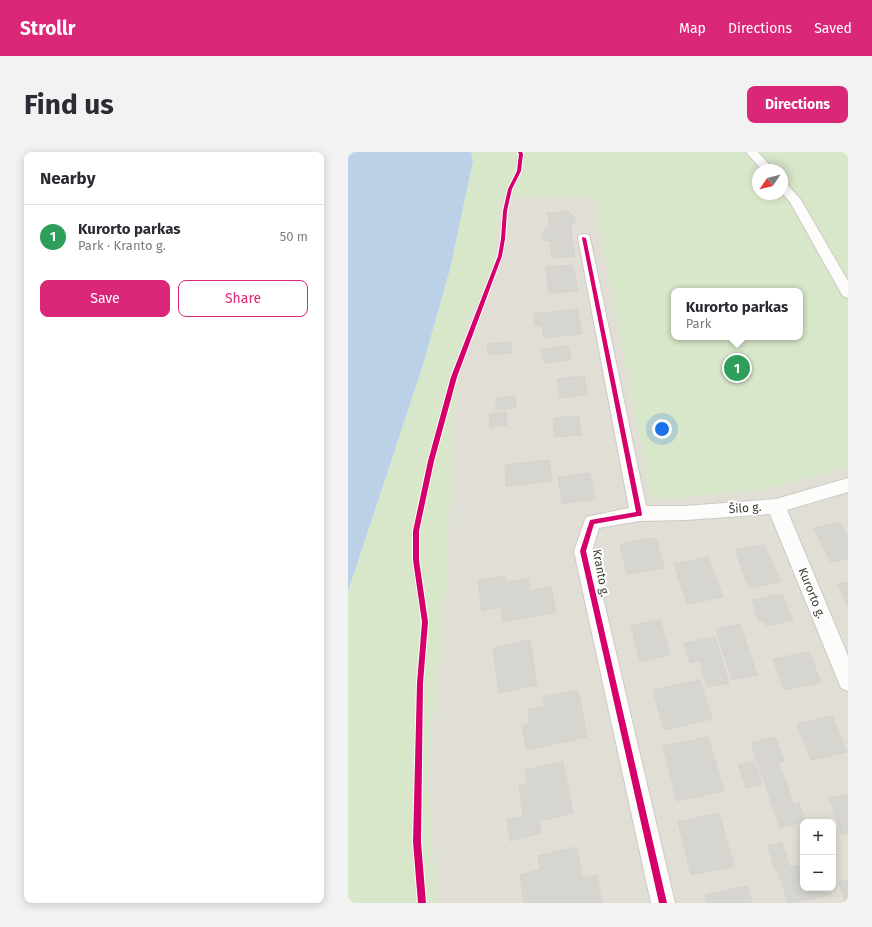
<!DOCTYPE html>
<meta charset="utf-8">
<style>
:root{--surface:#fff;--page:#f2f2f3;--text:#2b2b33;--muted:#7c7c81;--line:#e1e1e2;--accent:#db2777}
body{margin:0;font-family:"Fira Sans",sans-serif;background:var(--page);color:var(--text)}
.controls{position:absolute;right:12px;bottom:12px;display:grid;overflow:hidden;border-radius:8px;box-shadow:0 2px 10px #0003}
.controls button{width:36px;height:36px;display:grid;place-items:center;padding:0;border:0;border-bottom:1px solid var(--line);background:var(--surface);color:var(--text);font:20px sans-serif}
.compass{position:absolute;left:404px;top:12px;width:36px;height:36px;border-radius:50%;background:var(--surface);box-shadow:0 2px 10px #0003;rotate:235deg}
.you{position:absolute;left:314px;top:277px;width:14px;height:14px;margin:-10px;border:3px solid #fff;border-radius:50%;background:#1a73e8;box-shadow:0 0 0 6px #1a73e833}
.badge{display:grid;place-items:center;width:26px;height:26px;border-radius:50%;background:var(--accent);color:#fff;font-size:13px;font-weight:700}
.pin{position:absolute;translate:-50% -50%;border:2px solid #fff;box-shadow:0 1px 4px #0006}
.popup{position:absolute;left:323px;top:136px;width:132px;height:52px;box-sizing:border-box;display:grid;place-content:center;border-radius:8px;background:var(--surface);filter:drop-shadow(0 1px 3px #0005);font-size:13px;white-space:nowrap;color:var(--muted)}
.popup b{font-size:15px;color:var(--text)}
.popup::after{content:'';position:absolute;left:50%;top:100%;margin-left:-8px;border:8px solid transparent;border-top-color:var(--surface)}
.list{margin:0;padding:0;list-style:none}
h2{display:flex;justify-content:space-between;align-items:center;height:52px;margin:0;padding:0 16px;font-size:17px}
h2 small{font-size:13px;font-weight:400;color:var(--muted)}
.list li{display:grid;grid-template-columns:26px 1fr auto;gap:12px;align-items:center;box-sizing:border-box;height:64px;padding:0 16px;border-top:1px solid var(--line)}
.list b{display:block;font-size:15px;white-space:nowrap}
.list p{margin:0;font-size:13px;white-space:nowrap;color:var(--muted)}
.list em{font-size:13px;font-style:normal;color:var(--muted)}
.actions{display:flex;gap:8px;padding:12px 16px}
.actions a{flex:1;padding:9px 0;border:1px solid var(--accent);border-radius:8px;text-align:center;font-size:14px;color:var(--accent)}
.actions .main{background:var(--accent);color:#fff}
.map{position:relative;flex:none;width:500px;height:751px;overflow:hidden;border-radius:8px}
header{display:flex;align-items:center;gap:24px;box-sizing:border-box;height:56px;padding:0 20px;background:var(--accent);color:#fff}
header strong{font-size:19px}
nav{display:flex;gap:22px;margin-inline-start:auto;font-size:14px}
.intro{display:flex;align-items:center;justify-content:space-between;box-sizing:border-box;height:96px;padding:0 24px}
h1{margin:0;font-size:28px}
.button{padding:10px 18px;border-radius:8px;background:var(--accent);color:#fff;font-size:14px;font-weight:700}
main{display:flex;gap:24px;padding:0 24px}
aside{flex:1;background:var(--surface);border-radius:8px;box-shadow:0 2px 10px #0003}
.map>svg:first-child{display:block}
.residential{fill:#e1ded5;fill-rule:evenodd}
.green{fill:#d8e6c9;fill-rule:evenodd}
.water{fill:#bbd1e8}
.building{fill:#d7d5d0;stroke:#d5d3cd}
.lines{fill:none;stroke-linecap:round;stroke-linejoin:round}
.street-casing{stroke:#cbcac5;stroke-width:2}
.street{fill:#fcfcfb;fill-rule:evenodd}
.cycleway-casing{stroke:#fff;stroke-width:2}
.cycleway{fill:#d6006c;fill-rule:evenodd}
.labels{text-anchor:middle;stroke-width:4;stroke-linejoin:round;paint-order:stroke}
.street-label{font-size:12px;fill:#423e35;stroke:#fff}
</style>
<header>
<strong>Strollr</strong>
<nav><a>Map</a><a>Directions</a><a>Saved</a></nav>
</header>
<div class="intro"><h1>Find us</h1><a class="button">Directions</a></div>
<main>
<aside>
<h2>Nearby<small></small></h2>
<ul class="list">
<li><span class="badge" style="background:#2e9e5b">1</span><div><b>Kurorto parkas</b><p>Park · Kranto g.</p></div><em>50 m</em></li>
</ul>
<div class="actions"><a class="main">Save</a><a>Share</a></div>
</aside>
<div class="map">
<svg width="500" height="751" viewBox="0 0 500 751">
<rect width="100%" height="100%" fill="#edece7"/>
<path class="residential" d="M152,46H246L303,348L415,338L500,316V751H89L80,627L99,418L107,249L118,172L146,116ZM455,670H485V736H455Z"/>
<path class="green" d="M123,0H500V316L415,338L303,348L246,46H152L146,116L118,172L107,249L99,418L80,627L89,751H0V439L74,216L102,117L125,9ZM410,18H434V42H410ZM326,139H452V185H326Z"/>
<path class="water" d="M0,0H123L125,9L102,117L74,216L0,439Z"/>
<path class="building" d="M221,59L222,63H225L227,71H223L224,87L195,89L194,82H196V77H202L199,61Z
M224,87L227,104L204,106L201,88Z
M225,113L230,139L201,141L198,115Z
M229,157L234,182L196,186L194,173L187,174L186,162Z
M163,190L164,201L140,203L139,192Z
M220,194L223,208L196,211L193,197Z
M236,224L240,242L212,246L209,227Z
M167,244L168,256L148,258V246Z
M158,260L159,273L142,275L141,262Z
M231,264L233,283L207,285L205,266Z
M201,308L204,329L158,334L157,313Z
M242,321L247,347L214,352L210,325Z
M492,371L500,386V407L483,410L466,376Z
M308,386L316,416L279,422L272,392Z
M417,393L432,430L401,436L387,398Z
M360,405L375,445L339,452L326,412Z
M157,424L158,430L180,426L182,439L203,435L208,460L155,470L153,455L134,459L130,429Z
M500,430V455L490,432Z
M434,442L445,468L419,474L417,469L411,470L404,448Z
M312,468L322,503L292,509L283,473Z
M392,472L400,496L375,501L368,477Z
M367,485L373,505L342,511L336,491Z
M182,488L189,533L151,541L145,496Z
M400,496L409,523L384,528L375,501Z
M461,500L473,530L436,538L425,507Z
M373,505L381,531L359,535L352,509Z
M352,528L364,567L316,578L305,538Z
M230,538L239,585L178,598L174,574L182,572L180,557L197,554L195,545Z
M484,564L499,600L463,608L449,572Z
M360,585L376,639L329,649L315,594Z
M427,585L436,609L430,610L439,633L419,638L403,591Z
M215,609L225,661L191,669L193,681L162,689L159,668L175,664L171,634L179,632L177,618Z
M406,609L414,632L398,636L390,613Z
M439,633L446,653L451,651L458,669L432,676L419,638Z
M500,642V681L494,682L481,646Z
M371,661L386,714L343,723L330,670Z
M434,691L442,715L427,718L420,694Z
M229,695L234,727L249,723L254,751H176L172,723L192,718L190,704Z
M455,712V736H481L483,742L458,748L447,714Z
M447,714L458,748L440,751L430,718Z
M500,728V751H498L491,730Z
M399,734L404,751H359L357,743Z"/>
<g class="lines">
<g class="street-casing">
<path id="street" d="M398,0H410L426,18H414Z
M434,30L438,31L453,48L500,129V146L495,144L493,141L442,50L434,41Z
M236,82L241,83L242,86L298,354H337L428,347L500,326V340L439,358L500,504V539L493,536L422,362L337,368L291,369L251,376L244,399L327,751H303L226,399L238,365L281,356L230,86L231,83Z"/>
</g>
<use href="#street" class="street"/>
<g class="cycleway-casing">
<path id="cycleway" d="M170,0H174L175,2L173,19L164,37L159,59L157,87L154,104L109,225L86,309L71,379V408L80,470L75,531L73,690L78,751H70L65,690L69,531L74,470L65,408V379L80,309L103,225L150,104L153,87L155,59L160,37L169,19L171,2Z
M234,85L238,86L294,362L293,364H291L246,372L238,399L319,751H311L232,399L242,368L288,360L234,86Z"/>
</g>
<use href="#cycleway" class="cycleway"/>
</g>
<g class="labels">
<g class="street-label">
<text transform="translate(397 356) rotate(-4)" y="4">Šilo g.</text>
<text transform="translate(253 421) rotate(80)" y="4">Kranto g.</text>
<text transform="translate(464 441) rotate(68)" y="4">Kurorto g.</text>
</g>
</g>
</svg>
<div class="controls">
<button>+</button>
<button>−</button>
</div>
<svg class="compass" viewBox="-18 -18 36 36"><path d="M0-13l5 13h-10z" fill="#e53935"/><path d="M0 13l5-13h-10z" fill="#7c7c81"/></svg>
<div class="you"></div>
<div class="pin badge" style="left:389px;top:216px;background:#2e9e5b">1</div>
<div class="popup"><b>Kurorto parkas</b>Park</div>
</div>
</main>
